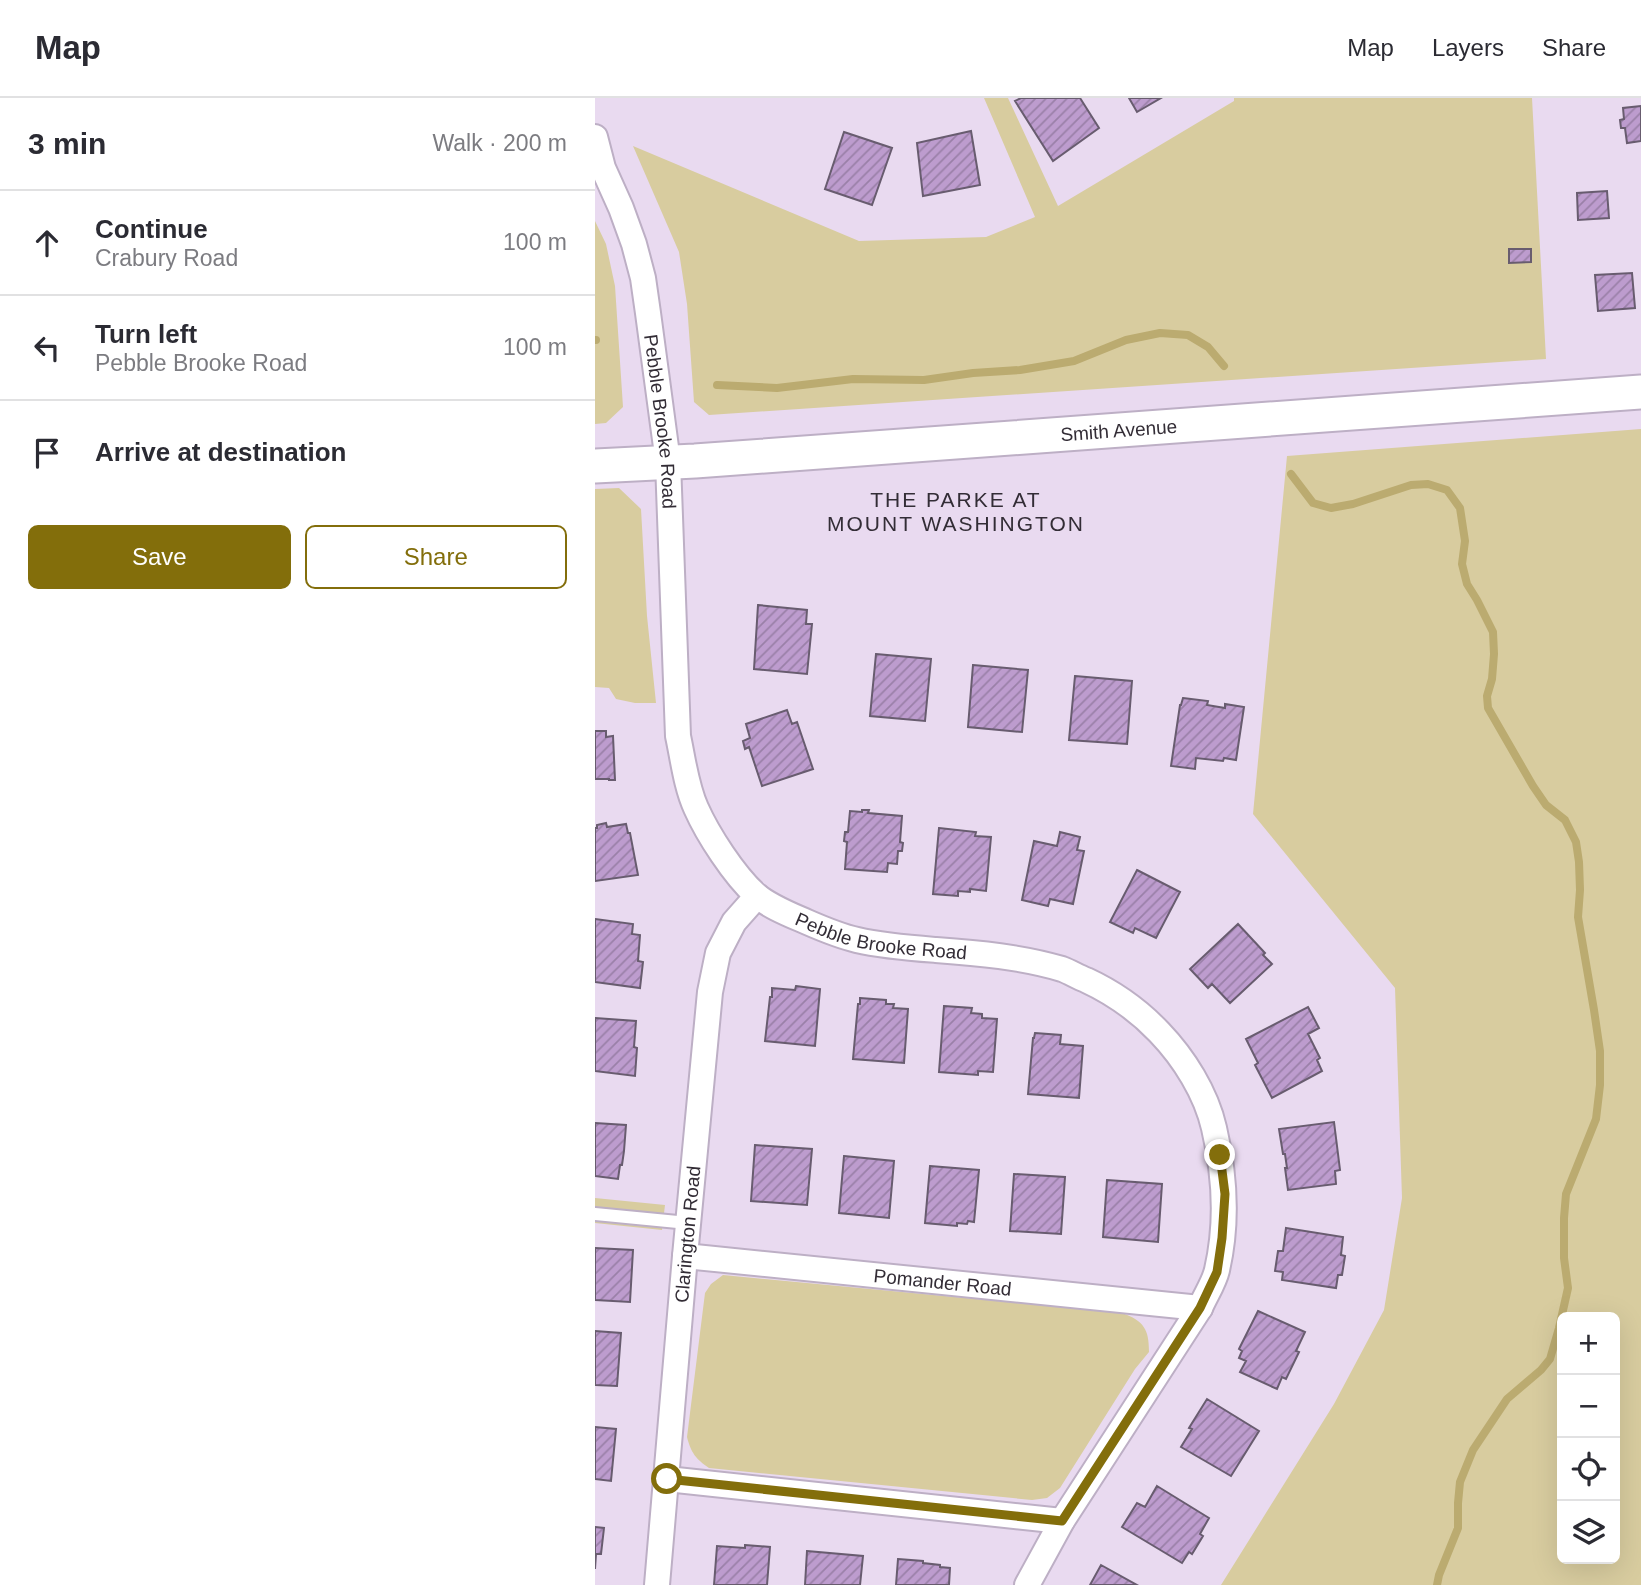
<!DOCTYPE html>
<meta charset="utf-8">
<style>
:root{--surface:#fff;--page:#f7f7f7;--text:#2b2b33;--muted:#7c7c81;--line:#e1e1e2;--accent:#836e0b}
body{margin:0;font-family:Arial,sans-serif;background:var(--page);color:var(--text)}
.controls{position:absolute;right:21px;bottom:21px;display:grid;overflow:hidden;border-radius:10px;box-shadow:0 7px 28px #0002}
.controls button{width:63px;height:63px;display:grid;place-items:center;padding:0;border:0;border-bottom:2px solid var(--line);background:var(--surface);color:var(--text);font:35px sans-serif}
.stop{position:absolute;width:21px;height:21px;margin:-16px;border:5px solid #836e0b;border-radius:50%;background:#fff}
.stop.end{background:#836e0b;border-color:#fff;box-shadow:0 2px 7px #0008}
.list{margin:0;padding:0;list-style:none}
h2{display:flex;justify-content:space-between;align-items:center;height:91px;margin:0;padding:0 28px;font-size:30px}
h2 small{font-size:23px;font-weight:400;color:var(--muted)}
.list li{display:grid;grid-template-columns:46px 1fr auto;gap:21px;align-items:center;box-sizing:border-box;height:105px;padding:0 28px;border-top:2px solid var(--line)}
.list b{display:block;font-size:26px;white-space:nowrap}
.list p{margin:0;font-size:23px;white-space:nowrap;color:var(--muted)}
.list em{font-size:23px;font-style:normal;color:var(--muted)}
.actions{display:flex;gap:14px;padding:21px 28px}
.actions a{flex:1;padding:16px 0;border:2px solid var(--accent);border-radius:10px;text-align:center;font-size:24px;color:var(--accent)}
.actions .main{background:var(--accent);color:#fff}
.icon{flex:none;width:38px;height:38px;fill:none;stroke:currentColor;stroke-width:2;stroke-linecap:round;stroke-linejoin:round}
.map{position:relative;flex:none;width:1046px;height:1487px;overflow:hidden}
header{display:flex;align-items:center;gap:42px;box-sizing:border-box;height:98px;padding:0 35px;background:var(--surface);border-bottom:2px solid var(--line)}
header strong{font-size:33px}
nav{display:flex;gap:38px;margin-inline-start:auto;font-size:24px}
main{display:flex}
aside{flex:1;background:var(--surface)}
.map>svg:first-child{display:block}
.green{fill:#d8cc9f;fill-rule:evenodd}
.lines{fill:none;stroke-linecap:round;stroke-linejoin:round}
.stream{stroke:#bbab70;stroke-width:8}
.building{fill:url(#building-hatch);stroke:#685c6f;stroke-width:2}
.service-casing{stroke:#bdafc5;stroke-width:16}
.minor-casing{stroke:#bdafc5;stroke-width:28}
.secondary-casing{stroke:#bdafc5;stroke-width:37}
.service{stroke:#fff;stroke-width:12}
.minor{stroke:#fff;stroke-width:24}
.secondary{stroke:#fff;stroke-width:33}
.route{stroke:#836e0b;stroke-width:9}
.labels{text-anchor:middle;stroke-width:7;stroke-linejoin:round;paint-order:stroke}
.street-label{font-size:19px;fill:#332d36;stroke:#e9daf0}
.neighbourhood-label{font-size:21px;letter-spacing:2px;fill:#332d36;stroke:#e9daf0}
</style>
<header>
<strong>Map</strong>
<nav><a>Map</a><a>Layers</a><a>Share</a></nav>
</header>
<main>
<aside>
<h2>3 min<small>Walk · 200 m</small></h2>
<ul class="list">
<li><svg class="icon" aria-label="ahead" viewBox="0 0 24 24"><path d="M12 20V5M6 11l6-6 6 6"/></svg><div><b>Continue</b><p>Crabury Road</p></div><em>100 m</em></li>
<li><svg class="icon" aria-label="left" viewBox="0 0 24 24"><path d="M17 20v-9H6M10 6l-5 5 5 5"/></svg><div><b>Turn left</b><p>Pebble Brooke Road</p></div><em>100 m</em></li>
<li><svg class="icon" aria-label="arrive" viewBox="0 0 24 24"><path d="M6 21V4h12l-3 4 3 4H6"/></svg><div><b>Arrive at destination</b></div></li>
</ul>
<div class="actions"><a class="main">Save</a><a>Share</a></div>
</aside>
<div class="map">
<svg width="1046" height="1487" viewBox="0 0 1046 1487">
<defs>
<pattern id="building-hatch" width="6" height="6" patternUnits="userSpaceOnUse" patternTransform="scale(1.75)"><rect width="6" height="6" fill="#bd9cce"/><path d="M-1 1l2-2M0 6l6-6M5 7l2-2" fill="none" stroke="#9a80a8"/></pattern>
</defs>
<rect width="100%" height="100%" fill="#e9daf0"/>
<path class="green" d="M389,0H413L463,108L639,3V0H937L951,261L114,317L99,304L92,206L84,154L38,48L264,143L391,139L440,119Z
M0,123L11,146L20,188L28,309L11,325L0,326Z
M1046,331V1487H626L739,1306L789,1212L807,1100L800,890L658,716L692,358ZM967,1219H1020V1461H967Z
M24,390L46,411L52,518L61,605H40L21,601L14,590L0,589V391Z
M0,1100L70,1107L67,1132L0,1125Z
M128,1177L527,1215C549,1223 554,1231 554,1254L540,1271L465,1390L452,1400L437,1402L114,1370C101,1361 96,1355 92,1339L110,1195L116,1186Z"/>
<g class="lines">
<path class="stream" d="M0,242H1
M122,287L182,290L258,281L329,282L378,275L425,272L479,263L531,242L565,235L593,237L613,249L629,268
M696,376L718,405L736,410L758,406L816,387L833,386L852,392L865,410L870,443L867,466L872,486L882,502L898,534L899,556L897,581L892,598L893,610L938,688L951,707L970,722L981,744L984,764L985,792L983,819L999,912L1005,953V987L1001,1021L971,1096L969,1120V1160L973,1190L964,1230L955,1261L946,1272L912,1301L878,1352L865,1384L863,1405V1430L844,1477L842,1487"/>
</g>
<path class="building" d="M426,0H485L504,30L458,63L420,3Z
M534,0H566L542,14Z
M1046,8V43L1032,45L1030,30H1026L1025,22L1029,21L1028,10Z
M376,33L385,87L328,98L322,45Z
M249,34L297,50L277,107L230,91Z
M1012,93L1014,120L983,122L982,95Z
M914,151H936V164L914,165Z
M1037,175L1040,210L1003,213L1000,177Z
M163,507L212,512L211,526H217L212,576L159,571Z
M281,556L336,561L330,623L275,618Z
M378,567L433,572L427,634L373,629Z
M480,578L537,583L532,646L474,642Z
M588,600L613,603L612,607L630,610V606L649,609L641,662L629,660L628,663L601,660L600,671L576,668L585,607H586Z
M192,612L197,626L202,624L218,671L167,688L154,649L150,651L148,643L155,640L151,626Z
M0,633H11V639L18,638L20,682H14V681H0Z
M267,712H274L273,715L307,718L305,744L308,745L307,753H303L302,766L293,765L292,774L250,771L252,744L249,743L250,734H253L255,713L267,714Z
M11,725L12,729L31,726L33,735H35L43,777L0,783V730H2V727Z
M344,730L381,734L380,738L396,739L391,793L375,791V794L363,793V798L338,796Z
M465,734L485,739L482,752L489,753L478,806L455,801L453,808L427,802L439,743L462,748Z
M542,772L585,794L561,840L540,830L538,835L515,824Z
M0,821L38,826L37,836L45,837L43,863L48,864L45,890L0,884Z
M643,826L670,855L668,857L677,866L635,905L617,886L613,890L595,871Z
M201,888L225,891L220,948L170,943L175,899H177V890L200,892Z
M265,900L291,902V906H299L298,910L313,911L309,965L258,961L263,906H265Z
M349,908L377,910L376,915L387,916V920L402,921L398,974L383,973V977L344,974Z
M713,909L724,930L713,936L725,960L722,962L727,973L677,1000L660,967L663,965L651,941Z
M0,920L41,923L39,949L42,950L40,978L0,973Z
M440,935L466,937L465,946L488,948L484,1000L433,996L438,940H439Z
M739,1024L745,1072L740,1073L741,1086L693,1092L690,1070H692L690,1056H688L684,1031Z
M0,1025L31,1027L29,1053L27,1067H25L23,1081L0,1078Z
M160,1047L217,1051L212,1107L156,1103Z
M249,1058L299,1063L294,1120L244,1115Z
M335,1068L384,1072L379,1124L373,1123L372,1126L362,1125V1128L330,1125Z
M419,1076L470,1079L466,1136L415,1133Z
M512,1082L567,1086L563,1144L508,1139Z
M691,1130L748,1139L746,1157L750,1158L747,1177H743L741,1190L687,1182L688,1174L680,1173L683,1153H688Z
M0,1150L38,1152L35,1204L0,1202Z
M663,1213L710,1234L701,1253L704,1254L691,1281L687,1279L682,1291L645,1274L651,1263L644,1260L647,1253L644,1251Z
M0,1233L26,1235L22,1288L0,1287Z
M612,1301L664,1333L636,1378L586,1349L597,1331L594,1330Z
M0,1329L21,1331L16,1383L0,1381Z
M562,1388L614,1420L605,1436L608,1438L597,1456L594,1454L587,1465L527,1429L542,1405L550,1409Z
M0,1429L9,1430L6,1456H1L0,1471Z
M150,1447L175,1449L172,1487H119L122,1448L150,1450Z
M212,1453L268,1458L265,1487H210Z
M303,1461L328,1463V1465L345,1467V1469L355,1470L354,1487H301Z
M506,1467L542,1487H495Z"/>
<g class="lines">
<g class="service-casing">
<path id="service" d="M0,1116L93,1125"/>
</g>
<g class="minor-casing">
<g id="minor">
<path id="s1" d="M0,39L8,70L26,110L39,146L48,180L53,215L73,364L83,638C88,661 91,688 101,710C113,737 139,777 161,797C175,809 196,817 212,824C228,831 245,838 262,842C288,848 315,850 341,852C383,855 427,859 467,871C475,874 483,879 491,882C519,895 543,912 564,934C589,960 611,995 619,1030C630,1077 633,1124 622,1172C619,1185 610,1198 605,1210L467,1423L432,1487"/>
<path id="s2" d="M90,1158L605,1210"/>
<path d="M72,1381L467,1423"/>
<path id="s3" d="M62,1487L90,1158L115,894L123,855L139,824L162,798"/>
</g>
</g>
<g class="secondary-casing">
<g id="secondary">
<path id="s4" d="M0,368L100,363L1046,294"/>
</g>
</g>
<use href="#service" class="service"/>
<use href="#minor" class="minor"/>
<use href="#secondary" class="secondary"/>
</g>
<g class="lines">
<path class="route" d="M72,1381L467,1423L605,1210L622,1174L627,1140L630,1096L625,1057"/>
</g>
<g class="labels">
<g class="street-label">
<text dy="7" stroke="none"><textPath href="#s1" startOffset="294">Pebble Brooke Road</textPath></text>
<text dy="7" stroke="none"><textPath href="#s4" startOffset="525">Smith Avenue</textPath></text>
<text dy="7" stroke="none"><textPath href="#s1" startOffset="924">Pebble Brooke Road</textPath></text>
<text dy="7" stroke="none"><textPath href="#s3" startOffset="352">Clarington Road</textPath></text>
<text dy="7" stroke="none"><textPath href="#s2" startOffset="259">Pomander Road</textPath></text>
</g>
<g class="neighbourhood-label">
<text x="361" y="409">THE PARKE AT<tspan x="361" dy="24">MOUNT WASHINGTON</tspan></text>
</g>
</g>
</svg>
<div class="controls">
<button>+</button>
<button>−</button>
<button><svg class="icon" aria-label="locate" viewBox="0 0 24 24"><circle cx="12" cy="12" r="6"/><path d="M12 2v4M12 18v4M2 12h4M18 12h4"/></svg></button>
<button><svg class="icon" aria-label="layers" viewBox="0 0 24 24"><path d="M12 4l9 5-9 5-9-5zM3 14l9 5 9-5"/></svg></button>
</div>
<div class="stop" style="left:72px;top:1381px"></div>
<div class="stop end" style="left:625px;top:1057px"></div>
</div>
</main>
